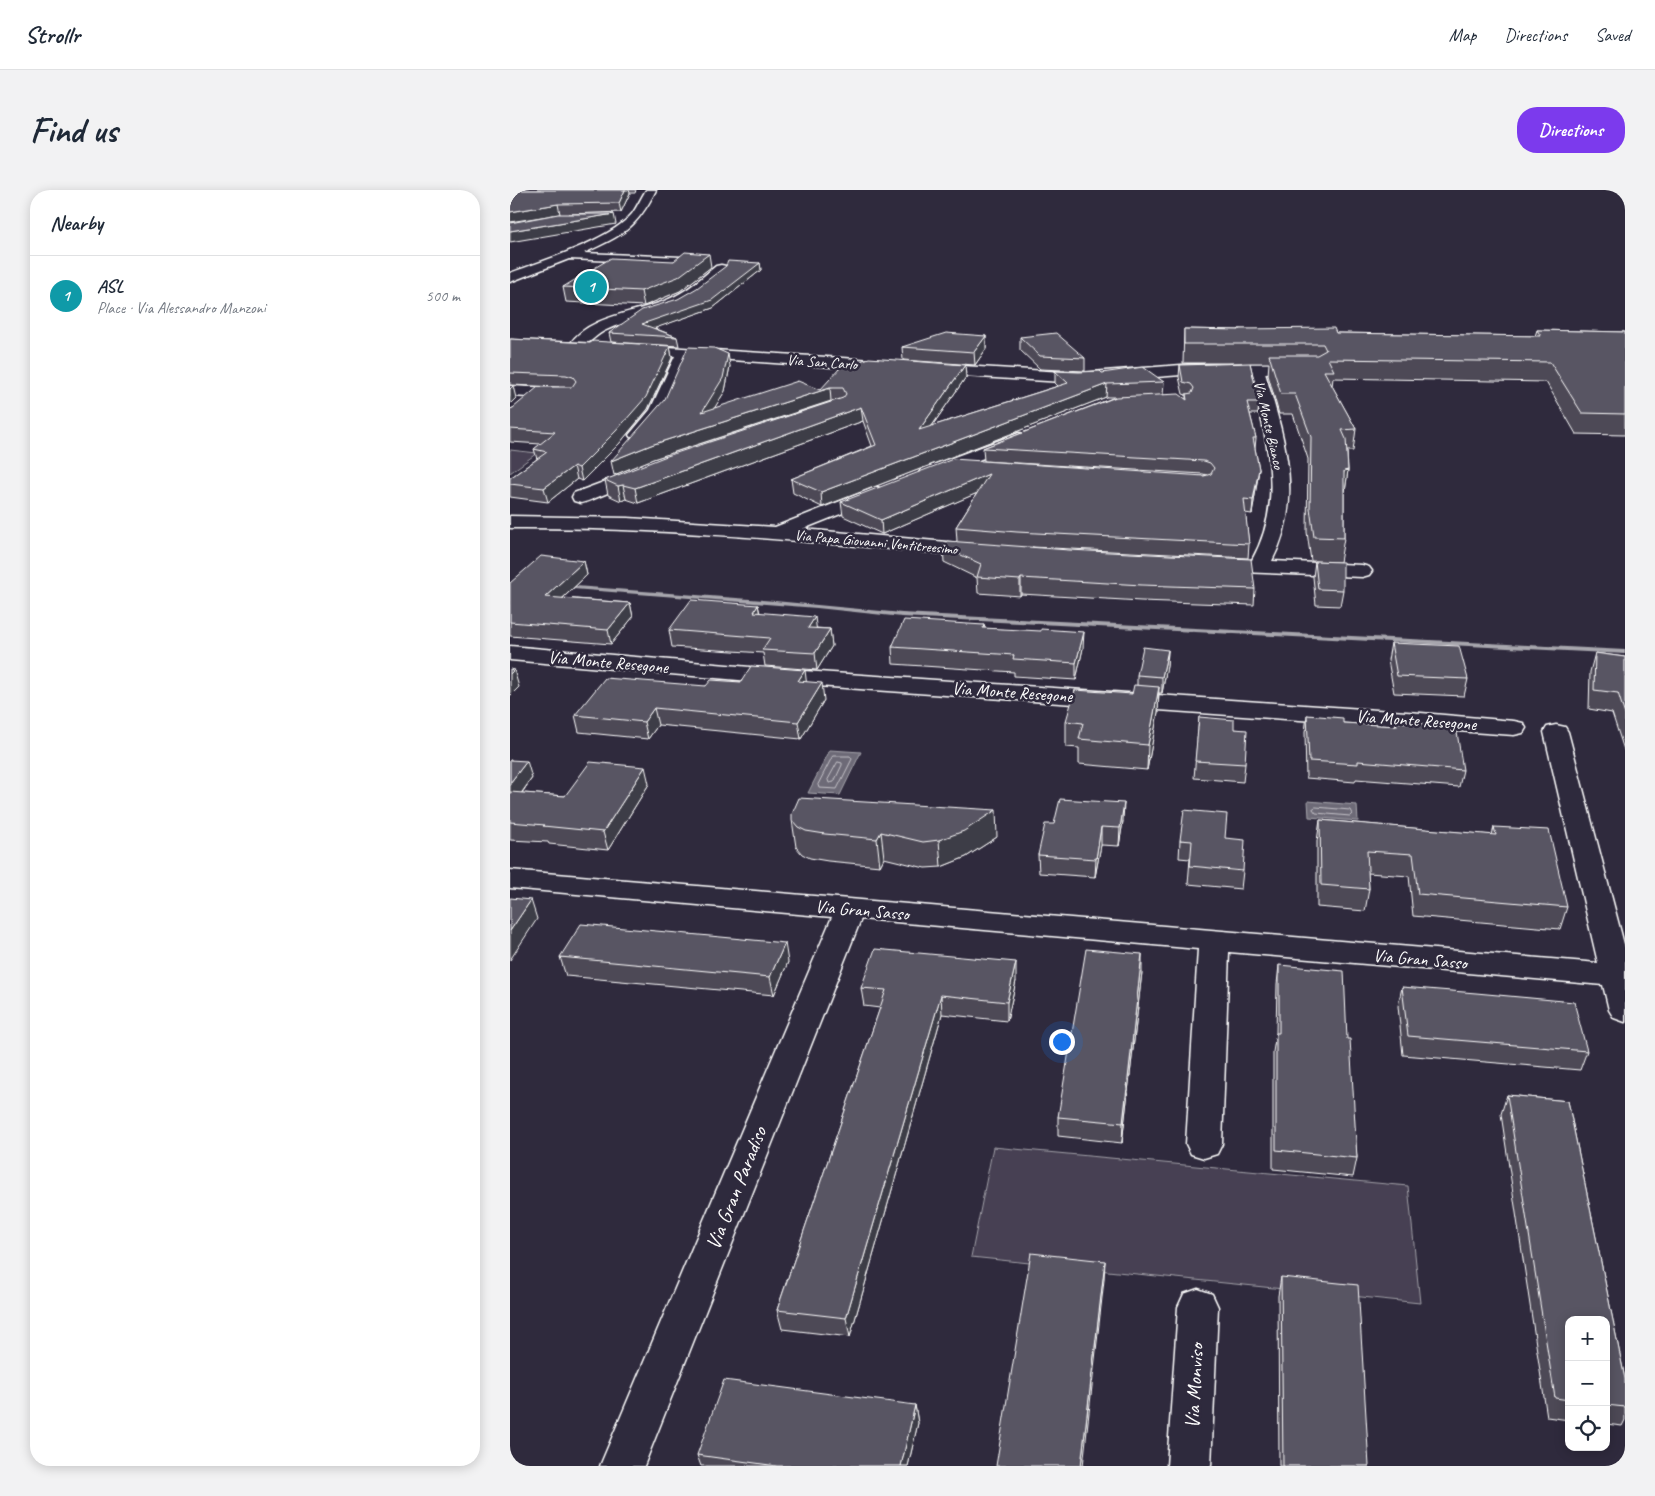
<!DOCTYPE html>
<meta charset="utf-8">
<style>
:root{--surface:#fff;--page:#f2f2f3;--text:#1f2937;--muted:#747a83;--line:#e0e1e3;--accent:#7c3aed}
body{margin:0;font-family:Caveat,sans-serif;background:var(--page);color:var(--text)}
.controls{position:absolute;right:15px;bottom:15px;display:grid;overflow:hidden;border-radius:10px;box-shadow:0 2px 12px #0003}
.controls button{width:45px;height:45px;display:grid;place-items:center;padding:0;border:0;border-bottom:1px solid var(--line);background:var(--surface);color:var(--text);font:25px sans-serif}
.you{position:absolute;left:551px;top:851px;width:18px;height:18px;margin:-12px;border:4px solid #fff;border-radius:50%;background:#1a73e8;box-shadow:0 0 0 8px #1a73e833}
.badge{display:grid;place-items:center;width:32px;height:32px;border-radius:50%;background:var(--accent);color:#fff;font-size:16px;font-weight:700}
.pin{position:absolute;translate:-50% -50%;border:2px solid #fff;box-shadow:0 1px 5px #0006}
.list{margin:0;padding:0;list-style:none}
h2{display:flex;justify-content:space-between;align-items:center;height:65px;margin:0;padding:0 20px;font-size:21px}
h2 small{font-size:16px;font-weight:400;color:var(--muted)}
.list li{display:grid;grid-template-columns:32px 1fr auto;gap:15px;align-items:center;box-sizing:border-box;height:80px;padding:0 20px;border-top:1px solid var(--line)}
.list b{display:block;font-size:19px;white-space:nowrap}
.list p{margin:0;font-size:16px;white-space:nowrap;color:var(--muted)}
.list em{font-size:16px;font-style:normal;color:var(--muted)}
.icon{flex:none;width:28px;height:28px;fill:none;stroke:currentColor;stroke-width:2;stroke-linecap:round;stroke-linejoin:round}
.map{position:relative;flex:none;width:1115px;height:1276px;overflow:hidden;border-radius:20px}
header{display:flex;align-items:center;gap:30px;box-sizing:border-box;height:70px;padding:0 25px;background:var(--surface);border-bottom:1px solid var(--line)}
header strong{font-size:24px}
nav{display:flex;gap:28px;margin-inline-start:auto;font-size:18px}
.intro{display:flex;align-items:center;justify-content:space-between;box-sizing:border-box;height:120px;padding:0 30px}
h1{margin:0;font-size:35px}
.button{padding:12px 22px;border-radius:20px;background:var(--accent);color:#fff;font-size:18px;font-weight:700}
main{display:flex;gap:30px;padding:0 30px}
aside{flex:1;background:var(--surface);border-radius:20px;box-shadow:0 2px 12px #0003}
.map>svg:first-child{display:block}
.green{fill:#464152;stroke:#a2a0a8}
.water{fill:#6d6a77;stroke:#a7a6ad}
.lines{fill:none;stroke-linecap:round;stroke-linejoin:round}
.shore{stroke:#c5c3c9;stroke-width:1}
.stream{fill:#a7a6ad;fill-rule:evenodd}
.minor-casing{stroke:#fff;stroke-width:3}
.minor{fill:#2f2a3d;fill-rule:evenodd}
.wall{fill:#4d4956;stroke:#fff}
.shaded-wall{fill:#3e3c46;stroke:#fff}
.building{fill:#595564;stroke:#fff}
.labels{text-anchor:middle;stroke-width:5;stroke-linejoin:round;paint-order:stroke}
.far-street-label{font-size:15px;fill:#fff;stroke:#2f2a3d}
.street-label{font-size:18px;fill:#fff;stroke:#2f2a3d}
.near-street-label{font-size:21px;fill:#fff;stroke:#2f2a3d}
</style>
<header>
<strong>Strollr</strong>
<nav><a>Map</a><a>Directions</a><a>Saved</a></nav>
</header>
<div class="intro"><h1>Find us</h1><a class="button">Directions</a></div>
<main>
<aside>
<h2>Nearby<small></small></h2>
<ul class="list">
<li><span class="badge" style="background:#0f9aa8">1</span><div><b>ASL</b><p>Place · Via Alessandro Manzoni</p></div><em>500 m</em></li>
</ul>
</aside>
<div class="map">
<svg width="1115" height="1276" viewBox="0 0 1115 1276">
<rect width="100%" height="100%" fill="#2f2a3d"/>
<filter id="ink" filterUnits="userSpaceOnUse"><feTurbulence type="fractalNoise" baseFrequency=".02" numOctaves="2"/><feDisplacementMap in="SourceGraphic" scale="10" xChannelSelector="R" yChannelSelector="G"/><feConvolveMatrix kernelMatrix="1 2 1 2 8 2 1 2 1" color-interpolation-filters="sRGB"/></filter>
<g filter="url(#ink)">
<path class="green" d="M0,260L27,263L0,283Z
M483,957L898,996L910,1113L461,1067Z"/>
<path class="water" d="M320,560L351,562L330,605L298,603Z
M798,611L847,615L848,631L799,627Z"/>
<g class="lines">
<path class="shore" d="M323,566H340L342,569L327,599L309,598L308,595Z
M328,572L332,573V575L324,592L319,593L318,590Z
M806,617L840,620L842,624L840,626L806,623L803,619Z"/>
<path class="stream" d="M52,395L265,411L392,423L1115,460V464L392,427L307,418L50,398V396Z"/>
<g class="minor-casing">
<path id="minor" d="M136,0H146C126,39 113,45 74,63L172,67L178,71L176,74L59,69L0,92V83C33,71 100,50 122,24C127,17 131,8 136,0Z
M211,75L216,76L217,79L216,82C202,92 189,104 175,112C150,126 120,128 94,141C83,147 73,161 61,158L59,155C80,124 128,123 159,109C177,102 191,88 206,76Z
M125,155L379,171L384,173L387,176L384,179L379,181L179,167L154,225L134,249L128,250L122,249L119,245L140,220L165,166L120,162L118,159L120,156Z
M795,173L800,175L803,178L800,181L755,183C774,247 795,308 762,371L852,375L859,377L862,381L859,385L852,387L705,381L698,379L695,375L698,371L705,369L742,370C776,309 756,247 740,183L684,184L569,193L419,184L414,182L411,179L414,176L419,174L569,183L684,174Z
M0,196L58,199L64,201L66,204L64,207L58,209L0,206Z
M509,243L515,244L518,248L515,252L424,287L418,288L412,287L409,283L412,279Z
M131,278L137,279L140,283L137,287L78,311L71,313L64,311L62,307L64,303Z
M366,297L373,299L375,303L373,307L293,339L470,355L477,357L480,361L477,365L470,367C313,353 157,337 0,338V326L118,328L265,337Z
M0,456L264,479L911,523L1004,531L1013,533L1016,538L1013,543L1004,545L264,493L0,470Z
M1046,535L1055,537L1058,542L1115,758V832L1104,828L1099,820L1093,795L719,762L712,954L707,964L694,968L681,964L676,954L688,759L351,729L134,1276H90L322,727L0,698V680L1088,773L1034,542L1037,537Z
M688,1099L702,1104L708,1117L701,1276H657L668,1117L674,1104Z"/>
</g>
<use href="#minor" class="minor"/>
</g>
<path class="wall" d="M0,0H126L125,3H120L111,22L59,24L106,34L34,27Z
M164,71L201,77L170,101L134,116L56,112L53,97Z
M250,73L251,80L203,118L144,138L167,147L169,156L101,152L99,143Z
M674,139L728,140L729,139L826,143L1025,146L1027,140L1115,142V245L1066,244L1036,192L823,188L822,196L846,239L843,261H837L838,280L835,302L834,303V348L830,372L801,371L797,342L798,269L783,224H769L758,185L759,173H740L749,212L748,224H740L746,248L745,258L749,279L747,292L742,324L735,323L739,354L738,368L522,357L745,399L744,415L631,411L511,404L510,406L468,403L467,388L434,372L433,357L447,351L446,337L467,303L372,344L333,326L331,312L694,286L697,285L693,284L474,271L473,258L605,207H596L312,317L283,303L281,289L362,256L353,231L128,313L116,309L111,311L98,305L95,290L323,211L143,269L104,285L220,176L215,201L204,218L455,175L456,187L422,236L548,196L545,193V181L592,183L654,192L653,205L676,209V205L673,204L669,187L670,175L732,173H673Z
M476,146V159L465,175L393,170L392,157Z
M510,147L575,168V181L530,179L510,160Z
M0,149L160,156L162,168L138,219L109,254L72,291L67,289L38,312L0,307V288L27,269L24,259L31,254L0,252V219L3,218L49,197L0,195Z
M74,371L77,385L53,408L120,413L123,427L101,454L0,446V393Z
M805,371L833,400L830,416L806,415L803,387Z
M248,415L250,423L306,438L320,439L322,456L307,480L255,476L253,463L162,457L159,440Z
M474,435L475,438L573,458L566,490L504,486V482L383,474L382,457Z
M881,453L958,489L954,506L884,503L878,470Z
M658,460L657,476L652,503H649L648,522L637,580L569,574V558L556,557V531L622,504L627,495V485Z
M1085,463L1115,467V563L1102,523L1079,519L1080,482Z
M231,492H296L314,510L291,549L148,535L138,549L69,542L65,525L196,496Z
M797,525L833,533L885,536L886,532L953,580L949,597L846,589L845,592L796,588L795,542Z
M689,527L724,539L735,574L733,592L684,588Z
M0,570L22,588L12,603L55,606L139,594L98,660L39,654L38,652L0,650Z
M282,630L487,647L456,667L431,677L415,678L374,668L370,676L318,671L300,668L292,664L286,657Z
M810,630L982,645L984,637L1057,717L1050,739L903,726L899,686L858,683L859,699L855,721L807,717V651Z
M613,631L609,656L591,655L585,687L529,683L528,665L544,634Z
M715,648L733,681L731,699L678,694L680,669L669,668L670,650Z
M50,767L278,772L264,805L56,786Z
M769,775L837,849L847,968L843,987L763,979V862L766,843L767,794Z
M632,782L612,953L548,946V927Z
M506,791L497,831L432,824L340,1147L272,1139L267,1120L370,818L354,816L351,798Z
M892,797L1077,861L1070,880L893,865L888,816Z
M997,905L1058,911L1115,1189V1230L1112,1236L1096,1234V1130H1059V1230L1037,1227L991,924Z
M771,1087L859,1276H769L768,1106Z
M405,1215L408,1233L398,1276H191L187,1265Z"/>
<path class="shaded-wall" d="M115,0H119L120,3L111,22L109,13Z
M48,14L50,24L0,32V22Z
M104,24L106,34L0,52V41Z
M199,64L201,77L170,101L134,116L131,101Z
M250,73L251,80L203,118L134,142L132,134Z
M476,146V159L465,175L464,162Z
M160,156L162,168L138,219L109,254L72,291L69,278Z
M218,164L220,176L215,201L194,235L192,222Z
M455,175L456,187L410,253L409,240Z
M597,194L596,207L312,317L311,302Z
M3,196L6,208L0,214V199Z
M320,198L321,211L143,269L104,285L101,271L141,255Z
M351,217L353,231L128,313L125,298Z
M64,276L67,289L38,312L34,298Z
M749,279L747,292L742,324L743,310Z
M838,280L835,302L831,303L834,281Z
M479,284V298L372,344L371,330Z
M113,295L116,309L111,311L108,296Z
M74,371L77,385L39,421L35,407Z
M511,388V404L510,406V390Z
M120,413L123,427L101,454L98,440Z
M248,415L251,431L244,422Z
M305,427L307,443L298,438Z
M320,439L322,456L307,480L305,463Z
M574,442L573,458L566,490V473Z
M658,460L657,476L652,503V487Z
M4,480L9,497L0,506V484Z
M295,480L297,497L288,491Z
M312,493L314,510L291,549L288,532Z
M649,497L648,522L637,580L638,555Z
M144,518L148,535L138,549L134,532Z
M17,571L22,588L0,619V593Z
M135,577L139,594L98,660L93,642Z
M614,613L613,631L609,656L610,638Z
M486,620L487,647L456,667L431,677L429,650Z
M591,637V655L585,687L586,669Z
M371,642L374,668L370,676L367,649Z
M21,710L27,729L0,770V741Z
M275,753L278,772L264,805L260,787Z
M632,764V782L612,953L613,933Z
M506,772V791L497,831V812Z
M431,805L432,824L340,1147L336,1128Z
M595,1071L594,1090L573,1276H571Z
M405,1215L408,1233L398,1276H391Z"/>
<path class="building" d="M0,0H115L109,13L48,14L0,22Z
M48,24H104L0,41V33Z
M175,62L199,64L168,87L131,101L53,97L101,68L164,71Z
M218,71L250,73L202,110L132,134L167,147L99,143L132,120L168,109L187,98L216,76Z
M824,138L826,143L1031,146L1027,140L1115,142V224L1072,223L1040,172L818,169L824,181H814L846,239L832,240L836,249L838,280L834,281V348L804,347L800,318L801,247L785,204H771L759,165H807L816,160L813,154H674V139L729,140V139Z
M436,143L476,146L464,162L392,157Z
M546,143L575,168L530,166L510,147Z
M0,149L80,153L83,151L160,156L136,207L106,241L69,278L64,276L34,298L0,294V288L37,262L24,259L45,242L0,239V219L3,218L28,197H62L66,191L63,187L56,185L0,183Z
M178,157L204,158L218,164L213,188L192,222L288,191L310,200L330,178L359,168L455,175L409,240L558,193L545,181L569,182L590,181L592,183L633,177L654,192L597,194L311,302L281,289L366,255L351,217L125,298L113,295L108,296L95,290L154,267L333,208L336,204L333,198H320L141,255L101,271L155,209Z
M740,173L749,212H737L746,248H743L749,279L743,310L734,309L739,354L507,342L446,337L479,284L371,330L331,312L443,269L694,286L701,284L704,278L700,273L694,271L473,258L606,207L669,204L677,210L676,204L682,203L684,198L681,194L673,192L670,175Z
M437,351L559,360L741,369L745,399L632,395L511,388L510,390L467,387L471,374L433,357Z
M31,366L74,371L35,407L120,413L98,440L0,432V393Z
M805,371L833,372V400L808,399Z
M181,410L248,415L244,422L305,427L298,438L320,439L305,463L252,460L260,448L159,440Z
M394,430L474,435L473,438L531,441V439L574,442L566,473L503,469L504,465L382,457Z
M881,453L949,456L958,489L887,486Z
M633,457L658,460L652,487L627,485Z
M1085,463L1115,467V525L1108,503L1084,500Z
M241,476L295,480L288,491L312,493L288,532L144,518L134,532L65,525L95,488L196,496L201,490L231,492Z
M0,479L4,480L0,484Z
M624,495L649,497L638,555L569,549L573,533L556,531L565,500L622,504Z
M797,525L833,528V533L887,536L886,532L946,536L953,580L848,571V574L799,571Z
M689,527L724,530V539L737,540L735,574L685,571Z
M0,570L17,571L0,593Z
M80,572L135,577L93,642L33,636L35,635L0,632V602L55,606Z
M289,608L486,620L454,641L429,650L413,652L371,642L367,649L315,644L296,641L288,637L282,630V624Z
M550,609L614,613L610,638L591,637L586,669L528,665L535,634H544Z
M674,620L717,624L715,648L735,650L733,681L680,676L682,651L670,650Z
M810,630L986,645L984,637L1039,640L1057,717L908,704L903,664L857,661L859,699L811,695Z
M0,708L21,710L0,741Z
M71,734L275,753L260,787L50,767Z
M365,759L506,772L497,812L431,805L336,1128L267,1120L376,800L351,798Z
M576,759L632,764L613,933L548,927Z
M769,775L834,781L837,849H840L847,968L766,960V843H769Z
M892,797L966,803L1064,812L1077,861L898,846Z
M997,905L1058,911L1115,1189V1217L1096,1215V1130H1059V1210L1045,1208Z
M521,1063L595,1071L571,1276H486Z
M771,1087L848,1095L859,1276H773Z
M214,1190L405,1215L391,1276H267L187,1265Z"/>
</g>
<g class="labels">
<g class="far-street-label">
<text transform="translate(312 172) rotate(4)" y="5">Via San Carlo</text>
<text transform="translate(759 235) rotate(77)" y="5">Via Monte Bianco</text>
<text transform="translate(366 352) rotate(5)" y="5">Via Papa Giovanni Ventitreesimo</text>
</g>
<g class="street-label">
<text transform="translate(98 472) rotate(5)" y="6">Via Monte Resegone</text>
<text transform="translate(502 502) rotate(4)" y="6">Via Monte Resegone</text>
<text transform="translate(906 530) rotate(4)" y="6">Via Monte Resegone</text>
<text transform="translate(352 720) rotate(5)" y="6">Via Gran Sasso</text>
<text transform="translate(910 769) rotate(5)" y="6">Via Gran Sasso</text>
</g>
<g class="near-street-label">
<text transform="translate(226 998) rotate(-68)" y="7">Via Gran Paradiso</text>
<text transform="translate(684 1196) rotate(-87)" y="7">Via Monviso</text>
</g>
</g>
</svg>
<div class="controls">
<button>+</button>
<button>−</button>
<button><svg class="icon" aria-label="locate" viewBox="0 0 24 24"><circle cx="12" cy="12" r="6"/><path d="M12 2v4M12 18v4M2 12h4M18 12h4"/></svg></button>
</div>
<div class="you"></div>
<div class="pin badge" style="left:81px;top:97px;background:#0f9aa8">1</div>
</div>
</main>
